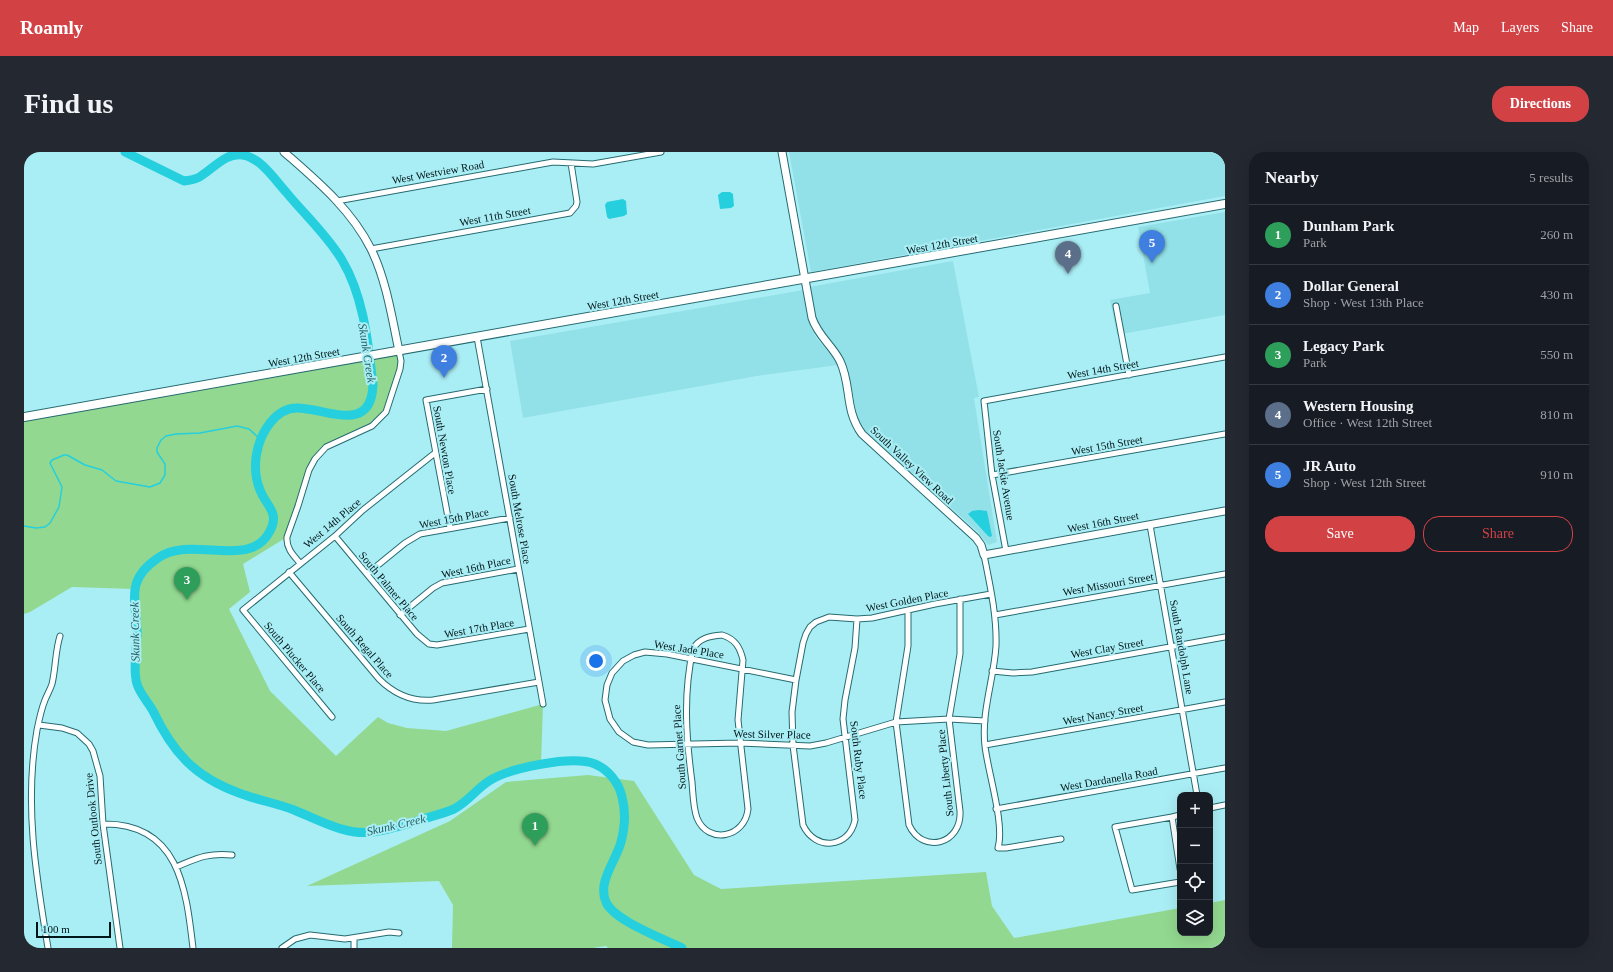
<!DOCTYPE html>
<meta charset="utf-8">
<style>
:root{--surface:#171b24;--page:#242831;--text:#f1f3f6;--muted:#9ea1a6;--line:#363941;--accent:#d24245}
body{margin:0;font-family:"Times New Roman",serif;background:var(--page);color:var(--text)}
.controls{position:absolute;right:12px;bottom:12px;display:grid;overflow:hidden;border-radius:8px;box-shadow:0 4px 16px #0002}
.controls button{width:36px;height:36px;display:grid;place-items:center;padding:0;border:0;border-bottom:1px solid var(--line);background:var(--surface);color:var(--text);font:20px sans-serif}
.scale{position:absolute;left:12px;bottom:10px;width:75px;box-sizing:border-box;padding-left:4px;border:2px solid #001619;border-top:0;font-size:11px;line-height:14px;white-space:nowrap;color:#001619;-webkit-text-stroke:3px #aaeef5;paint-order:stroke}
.you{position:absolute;left:572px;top:509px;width:14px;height:14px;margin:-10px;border:3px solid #fff;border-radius:50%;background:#1a73e8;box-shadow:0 0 0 6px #1a73e833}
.badge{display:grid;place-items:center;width:26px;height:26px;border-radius:50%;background:var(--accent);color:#fff;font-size:13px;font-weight:700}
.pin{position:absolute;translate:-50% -33px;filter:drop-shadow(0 1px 2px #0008)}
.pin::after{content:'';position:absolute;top:21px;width:14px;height:12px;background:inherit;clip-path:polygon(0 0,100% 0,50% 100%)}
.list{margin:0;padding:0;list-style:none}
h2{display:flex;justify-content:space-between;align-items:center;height:52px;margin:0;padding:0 16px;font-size:17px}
h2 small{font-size:13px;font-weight:400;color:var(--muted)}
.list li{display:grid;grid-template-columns:26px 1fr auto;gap:12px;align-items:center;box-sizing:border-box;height:60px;padding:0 16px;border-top:1px solid var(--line)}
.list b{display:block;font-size:15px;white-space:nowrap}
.list p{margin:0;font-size:13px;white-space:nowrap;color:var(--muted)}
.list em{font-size:13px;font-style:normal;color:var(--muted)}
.actions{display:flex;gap:8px;padding:12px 16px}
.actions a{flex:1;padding:9px 0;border:1px solid var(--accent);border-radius:16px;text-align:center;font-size:14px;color:var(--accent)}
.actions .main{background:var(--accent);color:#fff}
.icon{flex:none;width:22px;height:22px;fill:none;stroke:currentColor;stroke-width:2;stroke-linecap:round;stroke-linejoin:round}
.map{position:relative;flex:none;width:1201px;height:796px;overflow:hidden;border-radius:16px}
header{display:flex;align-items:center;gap:24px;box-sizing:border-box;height:56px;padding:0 20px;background:var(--accent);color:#fff}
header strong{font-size:19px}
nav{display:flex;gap:22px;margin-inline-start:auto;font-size:14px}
.intro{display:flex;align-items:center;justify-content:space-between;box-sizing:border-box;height:96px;padding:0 24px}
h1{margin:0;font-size:28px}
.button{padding:10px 18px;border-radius:16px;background:var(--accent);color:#fff;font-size:14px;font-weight:700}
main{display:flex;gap:24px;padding:0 24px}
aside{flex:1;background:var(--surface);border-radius:16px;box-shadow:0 4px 16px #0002}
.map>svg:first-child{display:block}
.built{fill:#93e1e8}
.green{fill:#92d890}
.water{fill:#25cfdd}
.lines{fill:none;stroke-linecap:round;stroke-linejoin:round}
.stream{stroke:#25cfdd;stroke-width:1.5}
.river{stroke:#25cfdd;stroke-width:9}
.minor-casing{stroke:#266b71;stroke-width:7}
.tertiary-casing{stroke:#266b71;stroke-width:9}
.primary-casing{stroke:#266b71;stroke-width:10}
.minor{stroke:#fff;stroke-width:5}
.tertiary{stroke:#fff;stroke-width:7}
.primary{stroke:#fff;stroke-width:8}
.labels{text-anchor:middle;stroke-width:4;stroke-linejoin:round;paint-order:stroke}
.street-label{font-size:11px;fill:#001619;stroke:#aaeef5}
.water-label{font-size:12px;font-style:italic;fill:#246268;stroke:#aaeef5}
</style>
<header>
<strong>Roamly</strong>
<nav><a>Map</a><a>Layers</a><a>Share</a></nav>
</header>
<div class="intro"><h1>Find us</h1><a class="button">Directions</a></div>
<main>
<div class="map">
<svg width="1201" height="796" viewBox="0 0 1201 796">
<rect width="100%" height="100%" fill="#aaeef5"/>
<path class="built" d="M765,0H1201V44L787,120Z
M1201,60V163L1093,183L1086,148L1126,141L1114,75Z
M929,109L955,245L950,246L973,390L964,393L953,379L837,275L833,266L826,225L822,212L792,171L785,135Z
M779,138L787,176L793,187L806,201L814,213L733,224L499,266L486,189Z"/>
<path class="green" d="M375,199L376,217L357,267L297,300L285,318L263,385L219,412L226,440L205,457L246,539L312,604L354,565L364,571L383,576L422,579L519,552L517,613L485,619L465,628L452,639L441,651L426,659L367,676L347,681H328L249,650L218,642L189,631L173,620L152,599L137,577L127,555L113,531L111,505L113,484L110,437L48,435L6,460L0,462V265Z
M564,623L610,629L670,723L697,737L962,720L968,754L990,786L1156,756V781H1186V751L1201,748V796H584L582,794L569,796H428L429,753L415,729L283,734L426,669L482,630Z"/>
<path class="water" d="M698,40H706L709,42L710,54L707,56L696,57L694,43Z
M599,47L602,49L603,62L600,64L585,67L583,65L581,53L583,50Z
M955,358L963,359L968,384L966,385L964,384L944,362L948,359Z"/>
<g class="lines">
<path class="stream" d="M0,374L12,376L21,375L26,371L35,355L38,335L26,311L28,308L40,303H43L61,313L78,318L92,329L126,335L136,331L141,323V312L133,300V296L137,288L142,284L152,282L176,281L213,274L225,277L236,287"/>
<path class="river" d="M101,0L160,29C166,28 172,28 177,24C190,16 202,0 219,3C237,6 251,28 262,40C280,62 303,83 318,108C340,145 344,191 349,233C347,283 302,256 273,256C261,256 253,262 246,271C232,289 227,316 236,338C242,354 256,360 246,379C226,419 168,382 134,406C101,428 112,448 113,480C113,487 112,493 112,500C111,510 110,522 113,532C116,542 124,550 129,559C149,601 171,625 215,641C233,648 252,651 270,658C295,668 322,684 349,680C364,678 379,673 393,669C405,665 418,662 430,657C445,649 451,638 465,629C485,616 548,603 571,612C585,618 595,631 598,645C602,660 601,675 597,690C592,709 573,730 582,750C589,768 640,787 658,796"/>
<g class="minor-casing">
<path id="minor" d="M313,49L529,10L569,12L637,0
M347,97L546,61L552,54L553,50L547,11
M1092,154L1105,223
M453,185L519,552
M968,323L1201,282
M1126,373L1173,643
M426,376L402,248L463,237
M311,384L393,482L405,492L413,493L505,477
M982,399L968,323L960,249L1201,205
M960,403C966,433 973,464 972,494C970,527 957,560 961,594C964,621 981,672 974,696H982L1037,687
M276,411C269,403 262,396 263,385L274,354L285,318L291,307L302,295L348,274L362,260L376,217L377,209L375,199
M265,420L355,527C370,542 387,550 409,548L515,530
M343,422L381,391L396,382L486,366
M884,459V494L872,570L885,673C899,703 938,692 936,659L925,567L936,502V447
M376,463L409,436L418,431L494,417
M971,463L1201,422
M833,467L831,496L821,548L819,567L831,668C825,697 791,699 779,673L769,593L768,560L772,528L779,491L782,482L786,475L792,470L805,465L833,467L848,466L911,452L967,442
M698,483C711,487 716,495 719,508L714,568L724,657C721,686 684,693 673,666C669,655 669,641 668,630C662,585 659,542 669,497C675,486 686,484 698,483Z
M968,519L989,521L1008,520L1201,485
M772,528L643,502L621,500L610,503L599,509L588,521L583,533L581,548L586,567L595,580L609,590L624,593L716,591L786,594L802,591L872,570L925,567L961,569
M308,565L219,458L311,384L339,358L411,301
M15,573L38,576L53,581L65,592L69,599L76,624L79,672L96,796
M961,593L1201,550
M1186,656L1201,653
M972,657L1201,616
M1148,665L1156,663
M79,672C155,671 162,736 169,796
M152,715C174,706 182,701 208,703
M1156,717L1148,665L1091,675L1108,738L1156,730
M24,796C12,724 0,651 13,578C15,568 17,558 21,548C23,543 26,538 28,532C32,515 31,500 36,484
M258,796L271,787L286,783L321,787L365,780L375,781
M330,796V786"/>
</g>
<g class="tertiary-casing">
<path id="tertiary" d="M260,0C293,29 327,57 347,97C362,127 368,166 375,199
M758,0L788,166C794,184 808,193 816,209C828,234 820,257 838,282L952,386L957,393L960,403L1201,359"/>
</g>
<g class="primary-casing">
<path id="primary" d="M0,265L1201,52"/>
</g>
<use href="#minor" class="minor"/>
<use href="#tertiary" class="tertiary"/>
<use href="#primary" class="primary"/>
</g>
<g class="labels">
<g class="street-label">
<text transform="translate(414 20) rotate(-10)" y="4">West Westview Road</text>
<text transform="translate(471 64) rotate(-10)" y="4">West 11th Street</text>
<text transform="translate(918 92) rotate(-10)" y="4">West 12th Street</text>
<text transform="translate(599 148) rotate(-10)" y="4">West 12th Street</text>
<text transform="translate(280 205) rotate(-10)" y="4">West 12th Street</text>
<text transform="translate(1079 217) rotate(-10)" y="4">West 14th Street</text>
<text transform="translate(1083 293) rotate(-10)" y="4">West 15th Street</text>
<text transform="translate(421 298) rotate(80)" y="4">South Newton Place</text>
<text transform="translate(888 313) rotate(43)" y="4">South Valley View Road</text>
<text transform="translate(980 323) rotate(81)" y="4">South Jackie Avenue</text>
<text transform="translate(430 366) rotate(-11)" y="4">West 15th Place</text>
<text transform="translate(496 367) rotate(80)" y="4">South Melrose Place</text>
<text transform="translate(1079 370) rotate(-11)" y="4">West 16th Street</text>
<text transform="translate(308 371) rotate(-40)" y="4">West 14th Place</text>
<text transform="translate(452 415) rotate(-12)" y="4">West 16th Place</text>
<text transform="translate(1084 432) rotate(-10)" y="4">West Missouri Street</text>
<text transform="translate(365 434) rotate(50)" y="4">South Palmer Place</text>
<text transform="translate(883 448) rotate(-11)" y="4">West Golden Place</text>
<text transform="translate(455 476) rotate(-10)" y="4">West 17th Place</text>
<text transform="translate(341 494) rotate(49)" y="4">South Regal Place</text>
<text transform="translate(1158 495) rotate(80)" y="4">South Randolph Lane</text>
<text transform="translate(1083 496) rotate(-10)" y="4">West Clay Street</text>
<text transform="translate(665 497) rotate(9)" y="4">West Jade Place</text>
<text transform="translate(271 505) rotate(50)" y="4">South Plucker Place</text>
<text transform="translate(1079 562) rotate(-10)" y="4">West Nancy Street</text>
<text transform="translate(748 582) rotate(1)" y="4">West Silver Place</text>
<text transform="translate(655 595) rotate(-94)" y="4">South Garnet Place</text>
<text transform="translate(835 608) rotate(83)" y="4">South Ruby Place</text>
<text transform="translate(921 621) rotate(-96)" y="4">South Liberty Place</text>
<text transform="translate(1085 627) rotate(-10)" y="4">West Dardanella Road</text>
<text transform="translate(69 667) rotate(-96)" y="4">South Outlook Drive</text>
</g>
<g class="water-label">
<text transform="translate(343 201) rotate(81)" y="4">Skunk Creek</text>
<text transform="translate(111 480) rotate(-91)" y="4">Skunk Creek</text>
<text transform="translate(372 673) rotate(-13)" y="4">Skunk Creek</text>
</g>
</g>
</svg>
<div class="controls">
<button>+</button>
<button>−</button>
<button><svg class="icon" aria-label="locate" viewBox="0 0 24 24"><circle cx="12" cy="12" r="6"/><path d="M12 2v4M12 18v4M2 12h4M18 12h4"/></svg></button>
<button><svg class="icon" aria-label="layers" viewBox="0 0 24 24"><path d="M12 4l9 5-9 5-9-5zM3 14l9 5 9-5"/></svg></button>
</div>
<div class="scale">100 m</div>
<div class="you"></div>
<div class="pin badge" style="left:511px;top:694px;background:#2e9e5b">1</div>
<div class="pin badge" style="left:420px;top:226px;background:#3f7fe0">2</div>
<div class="pin badge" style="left:163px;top:448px;background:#2e9e5b">3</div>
<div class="pin badge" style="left:1044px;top:122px;background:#5c6f8a">4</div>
<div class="pin badge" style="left:1128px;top:111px;background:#3f7fe0">5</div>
</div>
<aside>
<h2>Nearby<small>5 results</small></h2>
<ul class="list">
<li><span class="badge" style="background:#2e9e5b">1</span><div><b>Dunham Park</b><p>Park</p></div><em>260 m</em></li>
<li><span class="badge" style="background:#3f7fe0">2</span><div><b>Dollar General</b><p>Shop · West 13th Place</p></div><em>430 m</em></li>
<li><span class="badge" style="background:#2e9e5b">3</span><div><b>Legacy Park</b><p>Park</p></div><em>550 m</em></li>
<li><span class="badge" style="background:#5c6f8a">4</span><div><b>Western Housing</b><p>Office · West 12th Street</p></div><em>810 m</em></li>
<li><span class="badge" style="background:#3f7fe0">5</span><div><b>JR Auto</b><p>Shop · West 12th Street</p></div><em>910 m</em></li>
</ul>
<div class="actions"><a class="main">Save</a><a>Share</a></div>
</aside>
</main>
